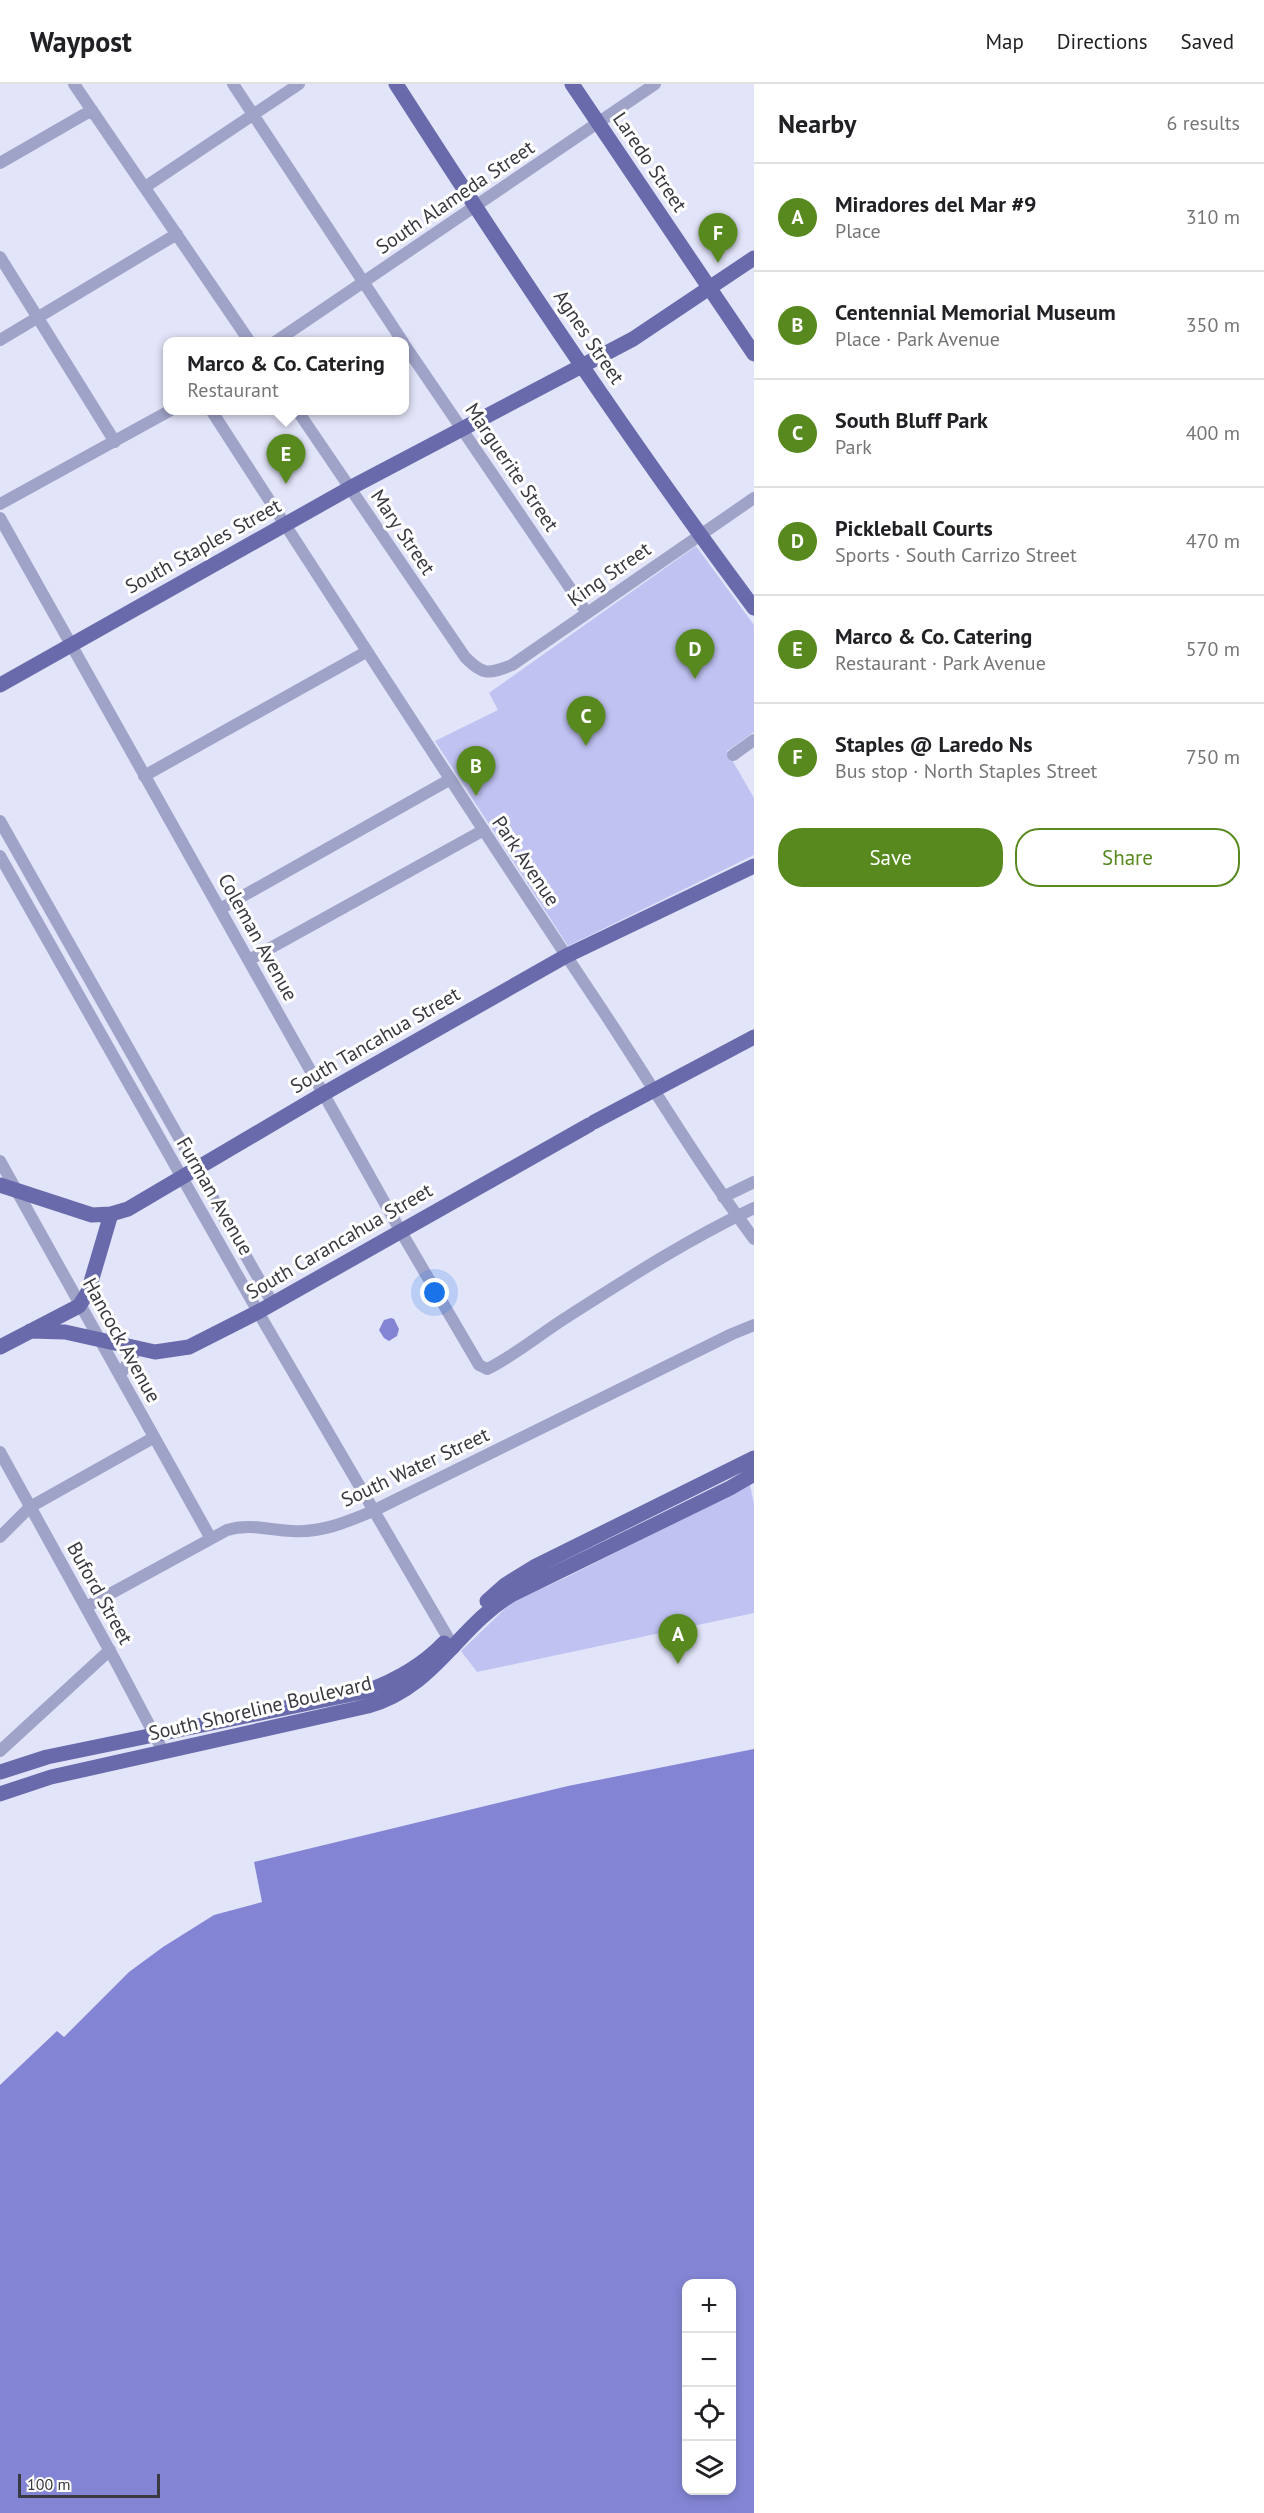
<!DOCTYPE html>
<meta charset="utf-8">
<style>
:root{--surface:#fff;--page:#f6f6f6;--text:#202124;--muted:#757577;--line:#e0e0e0;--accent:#57891e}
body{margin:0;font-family:"PT Sans",sans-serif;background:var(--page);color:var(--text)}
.controls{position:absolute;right:18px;bottom:18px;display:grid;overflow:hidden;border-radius:12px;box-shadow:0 3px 9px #0003}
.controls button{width:54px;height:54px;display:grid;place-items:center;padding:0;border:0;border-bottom:2px solid var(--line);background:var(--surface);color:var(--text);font:30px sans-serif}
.scale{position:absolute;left:18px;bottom:15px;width:142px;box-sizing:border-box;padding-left:6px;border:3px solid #383941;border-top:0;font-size:16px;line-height:21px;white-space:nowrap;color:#383941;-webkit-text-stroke:4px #fff;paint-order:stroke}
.you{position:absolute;left:435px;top:1209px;width:21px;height:21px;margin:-15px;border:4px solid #fff;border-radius:50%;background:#1a73e8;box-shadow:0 0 0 9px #1a73e833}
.badge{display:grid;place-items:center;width:39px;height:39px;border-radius:50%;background:var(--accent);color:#fff;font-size:20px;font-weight:700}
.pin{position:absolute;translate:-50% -50px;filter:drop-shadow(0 2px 3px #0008)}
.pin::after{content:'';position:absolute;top:32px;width:21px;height:18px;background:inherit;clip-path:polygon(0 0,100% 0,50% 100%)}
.popup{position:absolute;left:163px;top:253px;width:246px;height:78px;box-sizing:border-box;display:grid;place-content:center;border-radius:12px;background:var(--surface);filter:drop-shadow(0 2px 4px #0005);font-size:20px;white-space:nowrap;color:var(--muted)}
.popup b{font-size:22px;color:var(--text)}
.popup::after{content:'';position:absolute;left:50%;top:100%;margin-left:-12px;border:12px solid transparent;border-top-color:var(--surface)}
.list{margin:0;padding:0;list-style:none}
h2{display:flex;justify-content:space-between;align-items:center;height:78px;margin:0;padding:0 24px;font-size:26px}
h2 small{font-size:20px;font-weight:400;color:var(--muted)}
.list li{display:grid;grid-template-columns:39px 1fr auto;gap:18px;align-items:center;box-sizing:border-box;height:108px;padding:0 24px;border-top:2px solid var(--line)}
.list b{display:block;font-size:22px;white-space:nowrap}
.list p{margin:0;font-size:20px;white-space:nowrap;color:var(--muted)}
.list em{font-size:20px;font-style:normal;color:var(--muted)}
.actions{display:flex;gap:12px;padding:18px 24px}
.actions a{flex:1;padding:14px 0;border:2px solid var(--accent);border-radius:24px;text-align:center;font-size:21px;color:var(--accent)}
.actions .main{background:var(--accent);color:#fff}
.icon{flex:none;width:33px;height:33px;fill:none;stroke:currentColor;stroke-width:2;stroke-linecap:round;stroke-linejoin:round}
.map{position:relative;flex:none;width:754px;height:2429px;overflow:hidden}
header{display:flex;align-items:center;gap:36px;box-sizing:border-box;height:84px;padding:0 30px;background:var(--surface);border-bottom:2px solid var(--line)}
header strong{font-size:28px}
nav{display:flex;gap:33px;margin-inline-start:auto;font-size:21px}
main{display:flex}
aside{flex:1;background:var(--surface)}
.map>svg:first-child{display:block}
.green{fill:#c0c3f2}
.water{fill:#8385d4;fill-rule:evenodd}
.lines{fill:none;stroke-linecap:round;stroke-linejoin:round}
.minor{stroke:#a0a3c8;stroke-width:12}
.major{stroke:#686aab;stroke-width:15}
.labels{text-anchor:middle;stroke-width:6;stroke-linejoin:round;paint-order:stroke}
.street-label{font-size:20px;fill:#383941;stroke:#fff}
</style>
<header>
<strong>Waypost</strong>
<nav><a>Map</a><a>Directions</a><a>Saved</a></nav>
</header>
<main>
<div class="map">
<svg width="754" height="2429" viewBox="0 0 754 2429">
<rect width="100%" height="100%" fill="#e2e4f9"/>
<path class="green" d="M696,462L754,541V648L727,667L754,714V771L568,862L435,657L498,626L489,609Z
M750,1401L754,1420V1529L477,1588L461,1567L512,1518L567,1493Z"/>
<path class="water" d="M391,1234L394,1235L399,1245L397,1252L389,1257L384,1254L379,1246L384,1236Z
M754,1665V2429H0V2001L57,1947L64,1953L129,1888L163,1863L214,1831L262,1818L254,1778L568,1702ZM686,2200H732V2406H686Z"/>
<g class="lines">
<path class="minor" d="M74,0L250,258
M233,0L403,258
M0,79L92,26
M145,103L299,0
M0,173L115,358
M0,256L177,150
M275,258L655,0
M404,260L587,529
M211,326C341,527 470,728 603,927C653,1003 700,1082 754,1155
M297,326L465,573C484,592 488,590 512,581L754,414
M0,420L171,326
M0,434L400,1146L479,1281L487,1285C514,1272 539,1251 564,1235C625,1196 688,1155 754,1124
M733,671L754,656
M144,692L366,568
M0,737L273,1220
M0,772L265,1240L454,1564
M220,825L449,696
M249,876L482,747
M0,1077L210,1453
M723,1113L754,1098
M120,1291L137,1265
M0,1368L116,1578L164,1669
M0,1453L30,1423L153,1354
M86,1523L227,1446C249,1439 269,1446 292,1447C321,1449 347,1438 373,1427L732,1250L754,1241
M0,1667L110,1566"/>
<path class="major" d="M396,0C510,178 628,355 754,524
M572,0L754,270
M0,601L350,404L633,255L754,174
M594,1038L754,953
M0,1101L92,1131L111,1130L128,1125L323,1010L566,872L754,782
M30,1247L65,1248L155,1268L189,1263L258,1228L589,1041
M0,1263L79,1222L88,1208L111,1130
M487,1517L505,1501L534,1483L754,1374
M0,1688L47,1673L367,1607C397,1596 422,1582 444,1559
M0,1710L51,1693L368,1622C434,1604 457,1544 511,1511L730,1404L754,1390"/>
</g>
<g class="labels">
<g class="street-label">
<text transform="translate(650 78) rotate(56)" y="7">Laredo Street</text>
<text transform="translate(455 113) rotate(-34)" y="7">South Alameda Street</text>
<text transform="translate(589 253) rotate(56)" y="7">Agnes Street</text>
<text transform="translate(512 383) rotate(56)" y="7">Marguerite Street</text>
<text transform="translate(403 448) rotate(56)" y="7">Mary Street</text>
<text transform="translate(203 462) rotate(-29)" y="7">South Staples Street</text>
<text transform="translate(609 490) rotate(-35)" y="7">King Street</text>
<text transform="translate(526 777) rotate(56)" y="7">Park Avenue</text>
<text transform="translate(258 853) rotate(61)" y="7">Coleman Avenue</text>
<text transform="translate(375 956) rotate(-30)" y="7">South Tancahua Street</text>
<text transform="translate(215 1112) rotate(60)" y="7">Furman Avenue</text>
<text transform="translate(339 1157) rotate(-30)" y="7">South Carancahua Street</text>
<text transform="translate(122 1256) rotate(61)" y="7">Hancock Avenue</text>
<text transform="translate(415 1383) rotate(-25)" y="7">South Water Street</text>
<text transform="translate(100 1509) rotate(61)" y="7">Buford Street</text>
<text transform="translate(260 1624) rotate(-13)" y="7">South Shoreline Boulevard</text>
</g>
</g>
</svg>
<div class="controls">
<button>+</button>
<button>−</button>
<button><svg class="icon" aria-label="locate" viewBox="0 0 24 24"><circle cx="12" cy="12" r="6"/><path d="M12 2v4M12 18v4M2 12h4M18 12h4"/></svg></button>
<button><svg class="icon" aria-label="layers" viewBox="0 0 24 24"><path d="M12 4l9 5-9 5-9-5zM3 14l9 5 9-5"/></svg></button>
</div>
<div class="scale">100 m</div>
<div class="you"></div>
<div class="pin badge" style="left:678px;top:1580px">A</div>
<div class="pin badge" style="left:476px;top:712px">B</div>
<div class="pin badge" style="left:586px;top:662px">C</div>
<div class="pin badge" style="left:695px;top:595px">D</div>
<div class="pin badge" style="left:286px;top:400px">E</div>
<div class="popup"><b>Marco &amp; Co. Catering</b>Restaurant</div>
<div class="pin badge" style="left:718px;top:179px">F</div>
</div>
<aside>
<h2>Nearby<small>6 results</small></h2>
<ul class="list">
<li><span class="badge">A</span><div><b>Miradores del Mar #9</b><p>Place</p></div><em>310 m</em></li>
<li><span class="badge">B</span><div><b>Centennial Memorial Museum</b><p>Place · Park Avenue</p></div><em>350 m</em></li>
<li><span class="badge">C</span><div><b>South Bluff Park</b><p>Park</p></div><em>400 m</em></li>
<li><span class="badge">D</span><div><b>Pickleball Courts</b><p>Sports · South Carrizo Street</p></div><em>470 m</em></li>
<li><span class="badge">E</span><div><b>Marco &amp; Co. Catering</b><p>Restaurant · Park Avenue</p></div><em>570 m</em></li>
<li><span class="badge">F</span><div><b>Staples @ Laredo Ns</b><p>Bus stop · North Staples Street</p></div><em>750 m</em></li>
</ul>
<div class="actions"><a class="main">Save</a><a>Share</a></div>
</aside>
</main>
